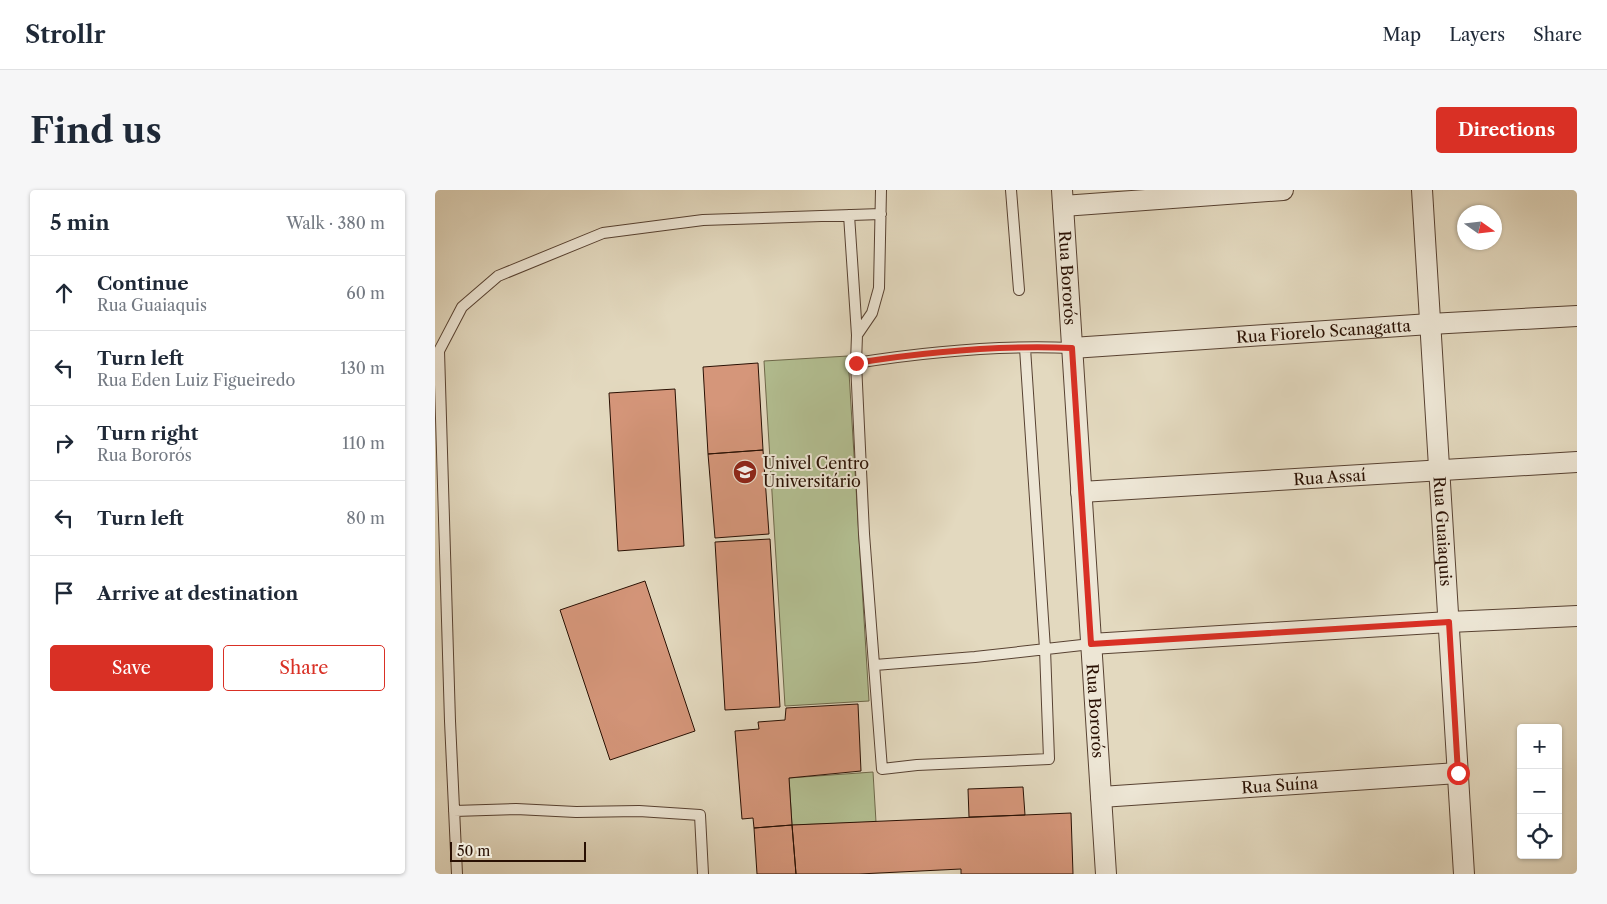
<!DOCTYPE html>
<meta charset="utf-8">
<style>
:root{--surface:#fff;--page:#f6f6f7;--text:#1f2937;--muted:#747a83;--line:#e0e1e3;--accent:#d93025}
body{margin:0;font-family:"Libre Caslon Text",serif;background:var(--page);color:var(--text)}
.controls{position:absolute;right:15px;bottom:15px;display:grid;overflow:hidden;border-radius:5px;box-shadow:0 1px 4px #0004}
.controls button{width:45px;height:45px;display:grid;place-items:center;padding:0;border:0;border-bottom:1px solid var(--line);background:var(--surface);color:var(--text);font:25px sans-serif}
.compass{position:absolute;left:1022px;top:15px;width:45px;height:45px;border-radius:50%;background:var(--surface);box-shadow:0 1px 4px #0004;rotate:104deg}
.scale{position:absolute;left:15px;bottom:12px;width:136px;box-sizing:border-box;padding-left:5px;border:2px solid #291003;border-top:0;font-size:14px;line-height:18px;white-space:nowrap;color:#291003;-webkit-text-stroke:4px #ede6d5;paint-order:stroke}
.stop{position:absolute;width:15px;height:15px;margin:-11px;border:4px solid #d93025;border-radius:50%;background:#fff}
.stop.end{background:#d93025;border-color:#fff;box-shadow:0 1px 5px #0008}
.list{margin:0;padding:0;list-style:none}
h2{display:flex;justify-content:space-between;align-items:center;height:65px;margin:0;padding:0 20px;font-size:21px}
h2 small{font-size:16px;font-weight:400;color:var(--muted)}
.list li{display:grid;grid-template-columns:32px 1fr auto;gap:15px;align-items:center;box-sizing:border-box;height:75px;padding:0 20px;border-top:1px solid var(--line)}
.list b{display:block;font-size:19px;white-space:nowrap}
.list p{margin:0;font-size:16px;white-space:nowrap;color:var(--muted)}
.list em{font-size:16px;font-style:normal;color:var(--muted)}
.actions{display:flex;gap:10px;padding:15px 20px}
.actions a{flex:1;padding:11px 0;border:1px solid var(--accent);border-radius:5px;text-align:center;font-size:18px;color:var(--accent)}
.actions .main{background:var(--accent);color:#fff}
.icon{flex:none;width:28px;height:28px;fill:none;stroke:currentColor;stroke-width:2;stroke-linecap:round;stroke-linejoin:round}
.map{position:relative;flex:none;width:1142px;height:684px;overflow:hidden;border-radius:5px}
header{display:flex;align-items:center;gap:30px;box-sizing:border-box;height:70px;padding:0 25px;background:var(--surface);border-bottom:1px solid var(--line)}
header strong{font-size:24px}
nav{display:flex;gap:28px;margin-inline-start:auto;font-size:18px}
.intro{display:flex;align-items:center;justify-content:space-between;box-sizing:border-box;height:120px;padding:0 30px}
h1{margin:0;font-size:35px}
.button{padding:12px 22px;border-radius:5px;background:var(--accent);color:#fff;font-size:18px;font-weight:700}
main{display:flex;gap:30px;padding:0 30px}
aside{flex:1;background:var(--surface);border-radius:5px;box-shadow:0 1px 4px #0004}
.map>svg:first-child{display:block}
.green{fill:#b3bf92;stroke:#6e684a}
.building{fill:#d5967a;stroke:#291003}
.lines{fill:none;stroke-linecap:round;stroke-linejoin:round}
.lane-casing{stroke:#584232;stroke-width:12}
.street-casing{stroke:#584232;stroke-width:22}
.lane{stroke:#ede6d5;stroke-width:10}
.street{stroke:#ede6d5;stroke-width:20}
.route{stroke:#d93025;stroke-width:6}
.labels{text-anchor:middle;stroke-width:4;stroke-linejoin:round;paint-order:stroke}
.street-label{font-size:16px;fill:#291003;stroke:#ede6d5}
.poi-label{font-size:16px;fill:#291003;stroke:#ede6d5;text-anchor:start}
</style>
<header>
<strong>Strollr</strong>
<nav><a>Map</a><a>Layers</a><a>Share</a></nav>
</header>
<div class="intro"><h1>Find us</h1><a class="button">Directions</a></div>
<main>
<aside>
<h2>5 min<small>Walk · 380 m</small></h2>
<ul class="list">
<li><svg class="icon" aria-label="ahead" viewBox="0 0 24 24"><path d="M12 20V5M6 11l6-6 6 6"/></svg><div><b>Continue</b><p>Rua Guaiaquis</p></div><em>60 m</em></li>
<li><svg class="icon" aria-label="left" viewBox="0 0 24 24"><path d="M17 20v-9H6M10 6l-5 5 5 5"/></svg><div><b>Turn left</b><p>Rua Eden Luiz Figueiredo</p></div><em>130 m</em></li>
<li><svg class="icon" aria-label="right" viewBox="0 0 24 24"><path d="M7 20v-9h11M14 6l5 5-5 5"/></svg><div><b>Turn right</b><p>Rua Bororós</p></div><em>110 m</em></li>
<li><svg class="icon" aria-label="left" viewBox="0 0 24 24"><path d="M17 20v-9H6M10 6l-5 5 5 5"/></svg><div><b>Turn left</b></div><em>80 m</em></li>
<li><svg class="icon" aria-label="arrive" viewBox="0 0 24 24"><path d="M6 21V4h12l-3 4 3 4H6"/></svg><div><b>Arrive at destination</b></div></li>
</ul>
<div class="actions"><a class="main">Save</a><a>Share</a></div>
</aside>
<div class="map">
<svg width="1142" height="684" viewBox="0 0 1142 684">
<rect width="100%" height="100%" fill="#e3d9bf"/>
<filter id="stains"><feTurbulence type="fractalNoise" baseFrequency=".004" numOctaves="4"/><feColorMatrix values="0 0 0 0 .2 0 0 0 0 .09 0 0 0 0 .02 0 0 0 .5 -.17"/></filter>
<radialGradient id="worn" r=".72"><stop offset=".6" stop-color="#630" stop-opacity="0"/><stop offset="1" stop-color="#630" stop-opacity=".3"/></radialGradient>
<path class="green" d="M413,166L434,511L350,516L329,171Z
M438,582L441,632L357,635L354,588Z"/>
<path class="building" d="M323,173L328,260L273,264L268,177Z
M240,199L249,356L183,361L174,203Z
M328,260L334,344L280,348L273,264Z
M335,349L345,517L290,520L280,352Z
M210,391L260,541L175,570L125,420Z
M423,514L426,581L354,588L357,635L319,638L318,628L307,629L300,541L324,539L323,532L350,530L351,518Z
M588,597L590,625L534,627L533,599Z
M636,623L638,684H526V679L424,684H361L357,635Z
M357,635L361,684H322L319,638Z"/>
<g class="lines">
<g class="lane-casing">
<path id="lane" d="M446,0L444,98L437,123L422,145L421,173L429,344L447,579L482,575L614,569L610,459L590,158
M576,0L584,100
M414,25L422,145
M421,173C490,162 567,155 637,158
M440,475L540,467L656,454
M19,621L81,619L141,622L204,621L265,625L268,684
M22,684L15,531L4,161L27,117L63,86L168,43L268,30L446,24"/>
</g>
<g class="street-casing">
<g id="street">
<path id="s1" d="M627,0L671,684"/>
<path id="s2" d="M987,0L1029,684"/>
<path d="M628,16L848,0"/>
<path id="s3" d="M637,158L995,134L1142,126"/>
<path id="s4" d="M646,302L1142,272"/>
<path d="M656,454L1014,432L1142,426"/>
<path id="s5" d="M666,607L1023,583"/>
</g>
</g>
<use href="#lane" class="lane"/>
<use href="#street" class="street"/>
</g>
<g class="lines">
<path class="route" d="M421,173C490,162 567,155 637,158L656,454L1014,432L1023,583"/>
</g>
<defs>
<g id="university-disc" transform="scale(1.25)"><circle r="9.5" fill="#8f2418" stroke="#ede6d5"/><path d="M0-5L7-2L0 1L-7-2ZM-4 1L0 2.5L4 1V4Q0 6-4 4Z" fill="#fff"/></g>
</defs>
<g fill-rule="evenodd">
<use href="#university-disc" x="310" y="282"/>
</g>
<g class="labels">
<g class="street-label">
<text dy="6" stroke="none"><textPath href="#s1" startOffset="88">Rua Bororós</textPath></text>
<text dy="6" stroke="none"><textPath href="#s3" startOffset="252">Rua Fiorelo Scanagatta</textPath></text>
<text dy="6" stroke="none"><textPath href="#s4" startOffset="249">Rua Assaí</textPath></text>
<text dy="6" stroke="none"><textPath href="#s2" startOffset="342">Rua Guaiaquis</textPath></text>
<text dy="6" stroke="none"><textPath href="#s1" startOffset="522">Rua Bororós</textPath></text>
<text dy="6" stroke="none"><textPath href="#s5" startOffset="179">Rua Suína</textPath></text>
</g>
<g class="poi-label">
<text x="328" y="279">Univel Centro<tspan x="328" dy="18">Universitário</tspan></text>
</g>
</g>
<rect width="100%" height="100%" filter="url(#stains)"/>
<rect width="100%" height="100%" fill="url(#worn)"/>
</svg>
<div class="controls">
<button>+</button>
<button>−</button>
<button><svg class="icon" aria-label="locate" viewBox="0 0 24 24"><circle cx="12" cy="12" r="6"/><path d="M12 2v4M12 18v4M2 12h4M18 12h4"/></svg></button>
</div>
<svg class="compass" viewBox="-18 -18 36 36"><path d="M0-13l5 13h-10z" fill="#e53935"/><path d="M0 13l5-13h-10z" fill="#747a83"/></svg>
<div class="scale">50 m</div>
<div class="stop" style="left:1023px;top:583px"></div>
<div class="stop end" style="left:421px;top:173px"></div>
</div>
</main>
